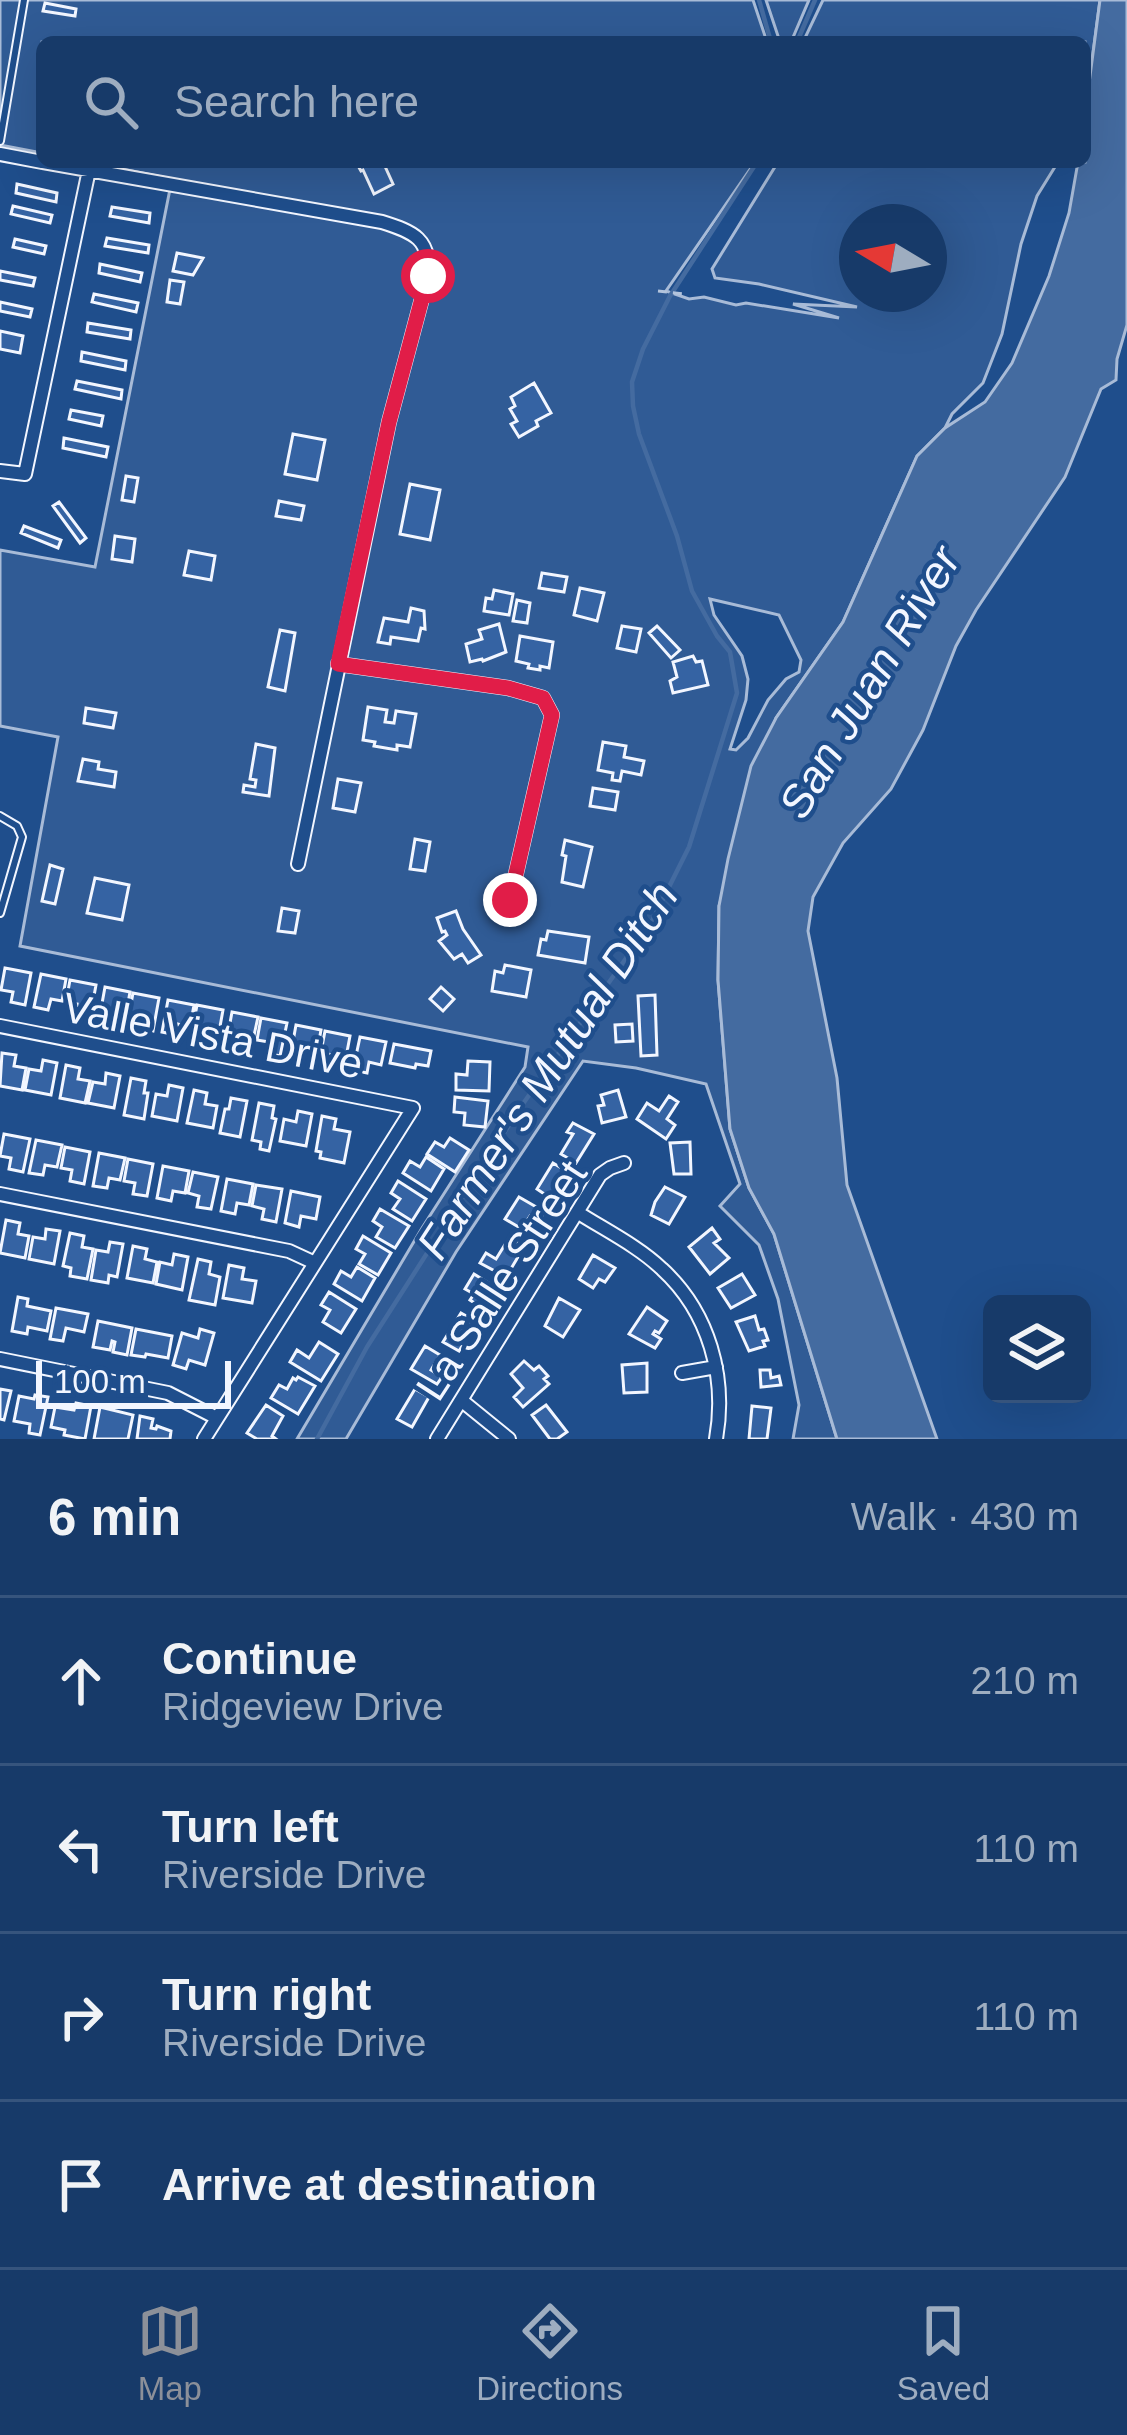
<!DOCTYPE html>
<meta charset="utf-8">
<style>
:root{--surface:#173a69;--page:#244571;--text:#f1f3f6;--muted:#9eadc0;--line:#36547d;--accent:#8c9099}
body{margin:0;font-family:Arial,sans-serif;background:var(--page);color:var(--text)}
.controls{position:absolute;right:36px;bottom:36px;display:grid;overflow:hidden;border-radius:18px;box-shadow:0 12px 48px #0002}
.controls button{width:108px;height:108px;display:grid;place-items:center;padding:0;border:0;border-bottom:3px solid var(--line);background:var(--surface);color:var(--text);font:60px sans-serif}
.compass{position:absolute;left:839px;top:204px;width:108px;height:108px;border-radius:50%;background:var(--surface);box-shadow:0 12px 48px #0002;rotate:280deg}
.scale{position:absolute;left:36px;bottom:30px;width:195px;box-sizing:border-box;padding-left:12px;border:6px solid #f2f6ff;border-top:0;font-size:33px;line-height:42px;white-space:nowrap;color:#f2f6ff;-webkit-text-stroke:9px #1f4e8c;paint-order:stroke}
.stop{position:absolute;width:36px;height:36px;margin:-27px;border:9px solid #e11d48;border-radius:50%;background:#fff}
.stop.end{background:#e11d48;border-color:#fff;box-shadow:0 3px 12px #0008}
.list{margin:0;padding:0;list-style:none}
h2{display:flex;justify-content:space-between;align-items:center;height:156px;margin:0;padding:0 48px;font-size:51px}
h2 small{font-size:39px;font-weight:400;color:var(--muted)}
.list li{display:grid;grid-template-columns:78px 1fr auto;gap:36px;align-items:center;box-sizing:border-box;height:168px;padding:0 48px;border-top:3px solid var(--line)}
.list b{display:block;font-size:45px;white-space:nowrap}
.list p{margin:0;font-size:39px;white-space:nowrap;color:var(--muted)}
.list em{font-size:39px;font-style:normal;color:var(--muted)}
.icon{flex:none;width:66px;height:66px;fill:none;stroke:currentColor;stroke-width:2;stroke-linecap:round;stroke-linejoin:round}
.map{position:relative;flex:none;width:1127px;height:1439px;overflow:hidden}
.search{position:absolute;background:var(--surface);box-shadow:0 12px 48px #0002;left:36px;right:36px;top:36px;height:132px;display:flex;align-items:center;gap:30px;box-sizing:border-box;padding:0 42px;border-radius:18px;color:var(--muted);font-size:45px}
.sheet{height:828px;background:var(--surface)}
nav{display:flex;justify-content:space-around;align-items:center;box-sizing:border-box;height:168px;border-top:3px solid var(--line);background:var(--surface);font-size:33px;color:var(--muted)}
nav a{display:grid;justify-items:center;gap:6px}
nav .on{color:var(--accent)}
.map>svg:first-child{display:block}
.built{fill:#305b95;stroke:#a8bbd7;stroke-width:3;fill-rule:evenodd}
.water{fill:#446ba0;stroke:#a8bbd7;stroke-width:3}
.lines{fill:none;stroke-linecap:round;stroke-linejoin:round}
.stream{stroke:#446ba0;stroke-width:4.5}
.building{fill:#3563a3;stroke:#f2f6ff;stroke-width:3}
.service-casing{stroke:#f2f6ff;stroke-width:10}
.minor-casing{stroke:#f2f6ff;stroke-width:16}
.path{stroke:#b3c4dc;stroke-width:3;stroke-dasharray:9 6;stroke-linecap:butt}
.service{stroke:#1f4e8c;stroke-width:6}
.minor{stroke:#1f4e8c;stroke-width:12}
.route{stroke:#e11d48;stroke-width:15}
.labels{text-anchor:middle;stroke-width:9;stroke-linejoin:round;paint-order:stroke}
.street-label{font-size:42px;fill:#f2f6ff;stroke:#1f4e8c}
.water-label{font-size:45px;font-style:italic;fill:#f2f6ff;stroke:#1f4e8c}
</style>
<div class="map">
<svg width="1127" height="1439" viewBox="0 0 1127 1439">
<rect width="100%" height="100%" fill="#1f4e8c"/>
<path class="built" d="M0,0H753L767,42H42V153L0,145Z
M766,0H809L791,42H780Z
M823,0H1100L1085,114V42H803Z
M87,162H755L666,291L689,299L704,297L736,305L746,303L839,318L793,304L857,307L759,284L715,278L712,269L778,162H1058L1037,196L1021,244L1002,334L983,383L952,414L945,428L917,456L843,622L776,718L719,906L718,980L730,1129L749,1188L774,1234L837,1439H793L799,1405L778,1299L759,1245L720,1206L740,1184L706,1084L636,1068L583,1061L456,1252L346,1439H297L422,1228L525,1067L528,1047L20,946L58,737L0,726V550L95,567L172,179ZM857,222H929V294H857ZM710,599L779,615L801,660L799,672L786,679L768,700L748,738L736,750L730,749L746,700L748,679L742,656L714,615Z"/>
<path class="water" d="M1100,0H1127V325L1117,359L1116,380L1101,389L1065,477L976,610L956,646L923,730L891,789L843,843L813,897L808,931L837,1078L847,1185L937,1439H837L774,1234L749,1188L730,1129L718,980L719,906L728,859L751,766L776,718L843,622L917,456L945,428L985,402L1012,363L1049,276L1069,213L1078,162H1085V114Z"/>
<g class="lines">
<path class="stream" d="M759,0L771,42
M797,42L815,0
M317,1439L367,1347L520,1108L651,923L689,847L737,693L730,652L717,636L692,591L677,536L639,434L633,406L632,382L643,349L670,296L757,162"/>
</g>
<path class="building" d="M45,3L76,9L75,16L43,11Z
M361,162H383L393,184L374,194L363,170L361,171L357,164Z
M17,184L57,193L56,202L16,193Z
M13,206L52,215L50,223L11,214Z
M112,207L150,213L149,223L110,216Z
M107,238L149,245L148,253L105,246Z
M15,239L46,246L44,254L13,247Z
M177,253L203,258L193,275L173,271Z
M100,264L142,273L140,282L99,273Z
M0,271L35,278L33,286L0,280Z
M170,280L184,282L180,304L167,302Z
M94,294L138,303L136,312L92,302Z
M0,302L32,309L30,317L0,311Z
M88,323L131,330L130,339L87,332Z
M0,331L23,336L20,353L0,349Z
M82,352L126,361L125,370L81,361Z
M77,381L122,390L121,399L75,389Z
M534,383L551,413L536,421L538,426L519,437L511,424L517,421L510,409L515,406L511,397Z
M71,410L103,416L101,426L69,419Z
M293,434L325,440L317,480L285,474Z
M64,438L108,447L106,457L63,448Z
M126,476L138,478L134,502L122,500Z
M410,484L440,490L430,540L400,534Z
M279,501L304,506L301,520L276,516Z
M59,502L86,538L80,543L53,506Z
M24,526L61,540L58,548L21,533Z
M115,536L135,539L132,562L112,559Z
M189,551L215,556L211,580L184,575Z
M542,573L567,577L564,592L539,588Z
M580,588L604,593L597,621L574,615Z
M494,590L513,594L509,615L484,611L486,598L492,599Z
M517,600L530,603L527,623L513,621Z
M411,608L424,611L425,629L421,628L418,641L391,637L390,644L378,642L384,618L408,622Z
M499,624L506,652L483,661L482,659L470,662L466,644L482,639L479,630Z
M622,626L641,629L636,652L617,648Z
M657,626L680,650L671,658L649,633Z
M280,630L295,633L285,691L268,687Z
M520,636L553,642L549,668L540,666V670L528,668L529,664L516,661Z
M693,656L696,662L702,661L708,685L673,693L670,681L677,677L673,662Z
M368,707L387,710L385,722L394,723L396,711L416,714L410,747L397,745V750L374,746L375,742L363,740Z
M86,708L116,713L113,728L84,723Z
M603,742L626,746L624,757L644,761L641,775L622,771L620,781L612,780L613,773L598,770Z
M256,744L275,748L269,796L243,792L244,785L255,787L256,780L250,779Z
M83,759L99,762L98,769L116,772L114,787L78,781Z
M338,779L361,783L355,812L333,808Z
M593,788L618,792L615,810L590,806Z
M415,839L430,842L425,871L410,869Z
M565,840L592,847L583,887L562,882L566,856L562,855Z
M50,865L63,869L55,904L42,901Z
M95,878L129,885L122,920L87,913Z
M282,908L299,911L295,933L278,931Z
M456,911L463,929L481,955L468,963L462,954L454,959L439,941L447,935L445,931L442,932L437,918Z
M548,931L589,937L585,963L538,955L541,939L546,940Z
M505,965L531,970L526,997L492,991L495,971L503,973Z
M5,968L31,973L25,1005L11,1002L13,992L1,990Z
M41,974L66,979L62,1001L51,999L48,1010L34,1007Z
M70,980L96,985L90,1018L75,1015L77,1004L66,1002Z
M105,987L130,992L126,1014L114,1012L112,1022L99,1020Z
M441,987L454,999L443,1011L430,999Z
M133,993L159,998L153,1031L139,1028L141,1017L129,1015Z
M655,995L657,1055L641,1056L638,996Z
M168,1000L194,1005L190,1027L178,1024L176,1035L162,1032Z
M197,1005L223,1010L217,1043L203,1040L205,1029L193,1027Z
M232,1012L258,1017L253,1040L242,1037L240,1048L226,1045Z
M261,1018L287,1023L280,1056L267,1053L269,1042L257,1040Z
M632,1024L633,1041L616,1042L615,1025Z
M296,1025L321,1030L317,1052L305,1049L303,1060L290,1058Z
M325,1031L350,1036L344,1068L330,1065L332,1055L321,1052Z
M360,1037L386,1042L381,1065L369,1062L367,1073L353,1070Z
M394,1044L431,1051L428,1066L416,1064L415,1068L390,1063Z
M2,1053L16,1055L14,1066L26,1068L22,1090L0,1086Z
M43,1060L57,1063L51,1095L25,1090L29,1069L41,1071Z
M468,1061L490,1062L489,1091L456,1090V1074L467,1075Z
M66,1065L80,1068L78,1079L90,1081L85,1103L60,1098Z
M106,1073L120,1076L114,1108L88,1103L93,1082L105,1084Z
M131,1078L146,1081L144,1093H148L144,1119L124,1115Z
M169,1085L183,1088L177,1121L152,1116L156,1094L167,1096Z
M194,1090L207,1093L205,1104L217,1106L213,1128L187,1123Z
M618,1090L626,1117L602,1123L598,1106L604,1105L601,1095Z
M669,1096L678,1102L667,1119L675,1125L666,1139L637,1119L647,1103L659,1111Z
M455,1097L488,1101L485,1127L464,1125L465,1113L454,1112Z
M231,1098L247,1101L240,1137L220,1133L225,1109H229Z
M259,1103L274,1106L272,1118L276,1119L269,1151L260,1149L261,1142L252,1140Z
M298,1111L312,1114L306,1146L280,1141L284,1119L296,1122Z
M322,1116L336,1119L334,1129L350,1132L344,1163L320,1158L321,1152L316,1151Z
M573,1123L594,1134L576,1163L561,1154L573,1134L567,1132Z
M4,1134L30,1139L23,1172L9,1169L11,1158L0,1156Z
M450,1138L469,1150L455,1172L427,1154L435,1142L444,1147Z
M36,1140L62,1145L57,1167L45,1165L43,1175L29,1173Z
M690,1142L691,1174H674L670,1143Z
M65,1147L90,1152L84,1184L70,1181L72,1170L61,1168Z
M99,1153L125,1158L120,1180L109,1178L107,1188L93,1186Z
M426,1157L444,1169L431,1191L403,1173L410,1161L420,1167Z
M128,1159L153,1164L147,1196L133,1194L135,1183L124,1181Z
M553,1163L568,1172L565,1177L567,1179L553,1200L537,1189Z
M163,1166L189,1171L185,1193L173,1191L171,1201L157,1198Z
M193,1172L218,1177L211,1209L197,1207L199,1196L188,1193Z
M227,1179L253,1184L249,1205L237,1203L235,1214L221,1211Z
M398,1181L426,1199L412,1221L393,1209L400,1199L391,1193Z
M256,1185L282,1189L276,1222L262,1219L264,1209L252,1206Z
M665,1187L685,1197L669,1224L651,1215L655,1202Z
M291,1191L320,1197L316,1219L301,1216L299,1227L285,1223Z
M519,1197L545,1212L539,1221L530,1216L522,1229L505,1219Z
M380,1209L409,1226L395,1248L376,1237L382,1227L373,1221Z
M6,1220L20,1223L18,1234L29,1236L25,1258L0,1253Z
M712,1228L720,1239L714,1243L729,1258L710,1274L689,1247Z
M46,1229L60,1231L54,1264L29,1259L33,1237L45,1239Z
M70,1233L84,1236L82,1247L93,1249L87,1279L70,1276L71,1268L63,1266Z
M363,1236L391,1253L378,1275L359,1264L365,1254L356,1249Z
M509,1238L524,1247L506,1277L480,1263L486,1253L496,1259Z
M110,1242L123,1244L117,1277L109,1275L108,1283L91,1280L96,1250L108,1252Z
M133,1246L147,1249L145,1259L157,1262L153,1283L127,1278Z
M174,1254L188,1257L182,1290L156,1284L160,1262L172,1265Z
M593,1255L615,1268L605,1282L599,1279L593,1288L579,1279Z
M198,1259L211,1262L209,1274L220,1277L215,1305L189,1300Z
M229,1265L244,1268L242,1279L256,1281L252,1303L223,1298Z
M357,1267L375,1278L362,1301L334,1284L341,1271L351,1277Z
M474,1274L498,1289L485,1310L470,1300L474,1294L465,1289Z
M742,1274L755,1295L731,1308L718,1288Z
M329,1292L356,1309L341,1333L323,1322L330,1310L321,1305Z
M18,1297L28,1299L27,1306L51,1311L47,1331L28,1327L27,1334L12,1331Z
M559,1298L580,1310L563,1337L545,1326Z
M647,1307L667,1321L659,1333L655,1331L653,1334L661,1339L655,1348L629,1334Z
M56,1308L88,1314L84,1332L66,1328L63,1341L50,1339Z
M461,1313L477,1322L459,1351L443,1342Z
M755,1316L759,1330L764,1329L768,1340L763,1341L765,1346L749,1351L736,1322Z
M98,1321L132,1328L127,1355L113,1352L115,1342L112,1341L110,1350L93,1347Z
M136,1329L172,1336L168,1358L146,1354L145,1357L131,1355Z
M200,1329L214,1333L205,1365L189,1360L186,1369L173,1365L182,1333L198,1338Z
M319,1342L338,1354L321,1381L290,1362L297,1350L309,1358Z
M425,1346L440,1355L431,1370L442,1377L437,1384L411,1369Z
M524,1361L534,1370L539,1366L548,1376L544,1379L549,1384L523,1407L514,1397L523,1388L511,1374Z
M647,1363V1392L624,1393L622,1365Z
M760,1370H770L771,1378L779,1376L781,1385L761,1387Z
M298,1377L315,1386L298,1414L271,1398L279,1385L287,1389L293,1378L296,1380Z
M0,1389L11,1391L4,1420L0,1419Z
M415,1389L429,1397L412,1427L397,1419Z
M35,1395L48,1397L40,1435L29,1433L30,1424L14,1421L19,1396L34,1399Z
M76,1403L91,1406L85,1439L64,1435L65,1430L51,1427L55,1407L74,1410Z
M266,1405L283,1416L272,1436L276,1439H257L247,1433Z
M546,1405L567,1432L557,1439H550L532,1415Z
M752,1406L771,1408L767,1439H749Z
M100,1407L133,1415L128,1439H94Z
M140,1416L153,1419L151,1428L156,1429L157,1426L171,1431L170,1439H137Z"/>
<g class="lines">
<g class="service-casing">
<path id="service" d="M0,141L24,0
M0,816L17,826L22,837L0,913"/>
</g>
<g class="minor-casing">
<path id="minor" d="M0,154L42,162
M43,162L382,222C414,232 431,239 428,276L389,422L298,864
M0,471L25,474L89,170
M338,664L508,688L543,698L552,715L510,900
M0,1026L413,1108L204,1439
M0,1194L289,1251L315,1263
M577,1212C605,1230 638,1246 662,1269C709,1312 727,1377 716,1439
M0,1359L168,1393L217,1418
M682,1373L716,1367
M461,1400L509,1439
M437,1439L600,1175L610,1168L624,1163"/>
</g>
<path class="path" d="M658,291L683,294"/>
<use href="#service" class="service"/>
<use href="#minor" class="minor"/>
</g>
<g class="lines">
<path class="route" d="M428,276L389,422L338,664L508,688L543,698L552,715L510,900"/>
</g>
<g class="labels">
<g class="street-label">
<text transform="translate(213 1035) rotate(11)" y="15">Valle Vista Drive</text>
<text transform="translate(501 1280) rotate(-57)" y="15">La Salle Street</text>
</g>
<g class="water-label">
<text transform="translate(869 682) rotate(-59)" y="16">San Juan River</text>
<text transform="translate(547 1070) rotate(-57)" y="16">Farmer's Mutual Ditch</text>
</g>
</g>
</svg>
<div class="controls">
<button><svg class="icon" aria-label="layers" viewBox="0 0 24 24"><path d="M12 4l9 5-9 5-9-5zM3 14l9 5 9-5"/></svg></button>
</div>
<svg class="compass" viewBox="-18 -18 36 36"><path d="M0-13l5 13h-10z" fill="#e53935"/><path d="M0 13l5-13h-10z" fill="#9eadc0"/></svg>
<div class="scale">100 m</div>
<div class="stop" style="left:428px;top:276px"></div>
<div class="stop end" style="left:510px;top:900px"></div>
<div class="search"><svg class="icon" aria-label="search" viewBox="0 0 24 24"><circle cx="10" cy="10" r="6"/><path d="M15 15l6 6"/></svg>Search here</div>
</div>
<section class="sheet">
<h2>6 min<small>Walk · 430 m</small></h2>
<ul class="list">
<li><svg class="icon" aria-label="ahead" viewBox="0 0 24 24"><path d="M12 20V5M6 11l6-6 6 6"/></svg><div><b>Continue</b><p>Ridgeview Drive</p></div><em>210 m</em></li>
<li><svg class="icon" aria-label="left" viewBox="0 0 24 24"><path d="M17 20v-9H6M10 6l-5 5 5 5"/></svg><div><b>Turn left</b><p>Riverside Drive</p></div><em>110 m</em></li>
<li><svg class="icon" aria-label="right" viewBox="0 0 24 24"><path d="M7 20v-9h11M14 6l5 5-5 5"/></svg><div><b>Turn right</b><p>Riverside Drive</p></div><em>110 m</em></li>
<li><svg class="icon" aria-label="arrive" viewBox="0 0 24 24"><path d="M6 21V4h12l-3 4 3 4H6"/></svg><div><b>Arrive at destination</b></div></li>
</ul>
</section>
<nav>
<a class="on"><svg class="icon" aria-label="map" viewBox="0 0 24 24"><path d="M3 6l6-2 6 2 6-2v14l-6 2-6-2-6 2zM9 4v14M15 6v14"/></svg>Map</a>
<a><svg class="icon" aria-label="directions" viewBox="0 0 24 24"><path d="M12 3l9 9-9 9-9-9zM9 14v-3h6M13 9l2 2-2 2"/></svg>Directions</a>
<a><svg class="icon" aria-label="saved" viewBox="0 0 24 24"><path d="M7 4h10v16l-5-4-5 4z"/></svg>Saved</a>
</nav>
